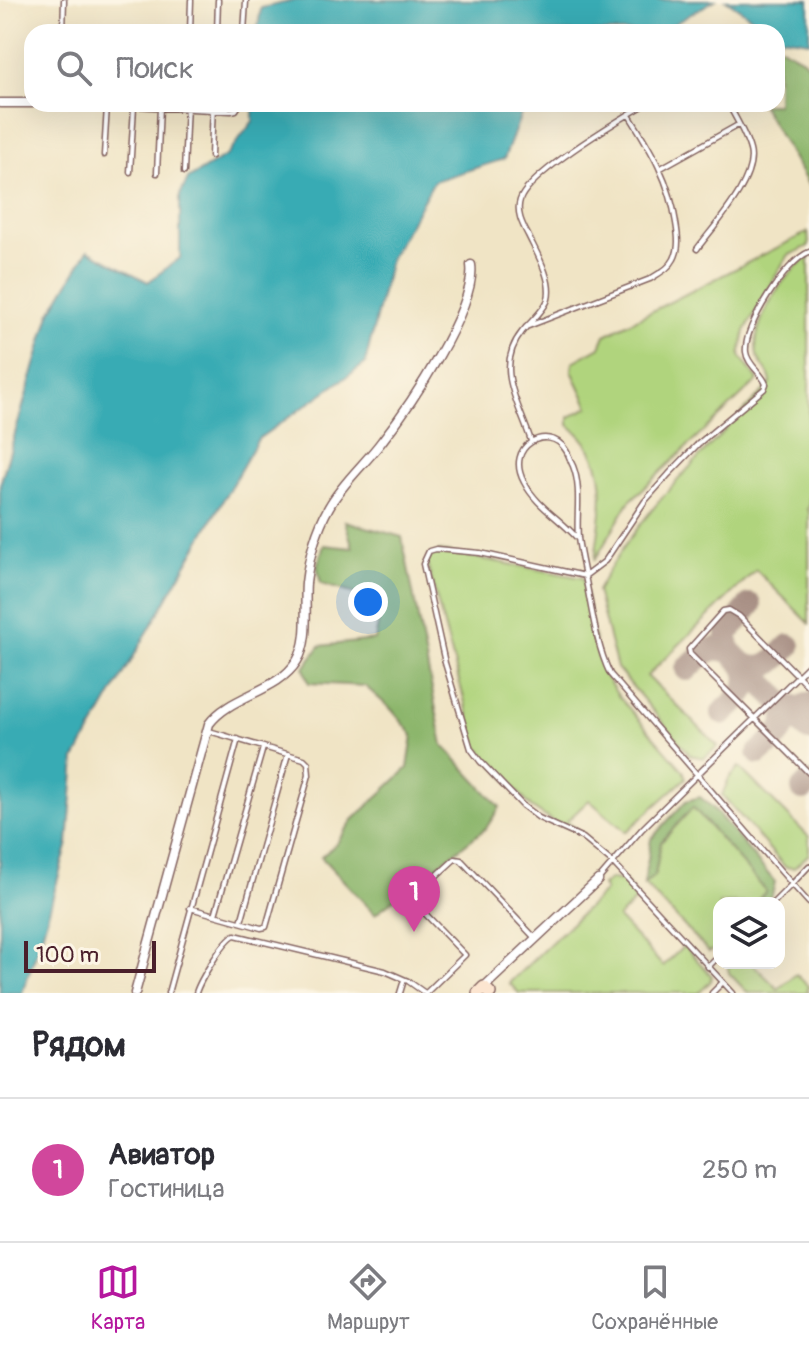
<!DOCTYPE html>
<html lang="ru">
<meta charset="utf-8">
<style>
:root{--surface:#fff;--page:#f7f7f7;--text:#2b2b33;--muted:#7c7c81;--line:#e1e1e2;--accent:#b5179e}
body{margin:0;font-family:Pangolin,sans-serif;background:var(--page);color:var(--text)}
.controls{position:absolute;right:24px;bottom:24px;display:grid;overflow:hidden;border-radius:16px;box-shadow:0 8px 32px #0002}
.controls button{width:72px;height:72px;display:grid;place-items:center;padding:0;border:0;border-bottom:2px solid var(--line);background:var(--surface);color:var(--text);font:40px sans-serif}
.scale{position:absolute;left:24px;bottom:20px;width:132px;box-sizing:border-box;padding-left:8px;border:4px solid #4a1f2b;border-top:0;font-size:22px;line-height:28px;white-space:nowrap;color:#4a1f2b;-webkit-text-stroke:6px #fcf5e5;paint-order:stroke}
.you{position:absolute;left:368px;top:602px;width:28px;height:28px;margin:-20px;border:6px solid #fff;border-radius:50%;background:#1a73e8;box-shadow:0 0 0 12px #1a73e833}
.badge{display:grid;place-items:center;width:52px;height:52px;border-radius:50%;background:var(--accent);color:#fff;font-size:26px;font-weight:700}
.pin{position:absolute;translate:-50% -66px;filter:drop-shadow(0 2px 4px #0008)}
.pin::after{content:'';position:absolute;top:42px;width:28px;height:24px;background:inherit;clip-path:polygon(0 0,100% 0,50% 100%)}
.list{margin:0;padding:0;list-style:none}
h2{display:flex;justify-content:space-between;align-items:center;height:104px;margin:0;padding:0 32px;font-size:34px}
h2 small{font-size:26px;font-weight:400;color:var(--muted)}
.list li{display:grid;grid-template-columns:52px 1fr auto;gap:24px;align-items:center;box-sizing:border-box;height:144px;padding:0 32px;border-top:2px solid var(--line)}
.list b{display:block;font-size:30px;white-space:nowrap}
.list p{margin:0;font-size:26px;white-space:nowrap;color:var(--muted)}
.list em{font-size:26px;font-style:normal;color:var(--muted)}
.icon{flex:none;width:44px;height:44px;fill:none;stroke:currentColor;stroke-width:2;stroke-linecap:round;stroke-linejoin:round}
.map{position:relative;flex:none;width:809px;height:993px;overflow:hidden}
.search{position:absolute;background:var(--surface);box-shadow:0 8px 32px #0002;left:24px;right:24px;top:24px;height:88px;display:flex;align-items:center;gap:20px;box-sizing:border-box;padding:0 28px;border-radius:24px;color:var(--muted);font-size:30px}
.sheet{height:248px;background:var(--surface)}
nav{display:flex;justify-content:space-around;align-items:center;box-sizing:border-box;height:112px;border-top:2px solid var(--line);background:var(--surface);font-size:22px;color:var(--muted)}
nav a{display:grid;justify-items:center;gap:4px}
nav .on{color:var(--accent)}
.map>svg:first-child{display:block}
.green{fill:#b0d47d;stroke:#7d7a54;stroke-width:2}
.forest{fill:#8cb66c;stroke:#6b6a4c;stroke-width:2}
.water{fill:#39abb4;stroke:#426570;stroke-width:2}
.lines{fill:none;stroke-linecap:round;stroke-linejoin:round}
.taxiway{stroke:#9d8278;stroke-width:24}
.lane-casing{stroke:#846461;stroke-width:7}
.street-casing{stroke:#846461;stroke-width:11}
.secondary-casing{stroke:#846461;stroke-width:14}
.lane{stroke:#fff;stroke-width:4}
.street{stroke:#fff;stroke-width:8}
.secondary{stroke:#fce5d0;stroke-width:11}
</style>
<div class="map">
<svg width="809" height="993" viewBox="0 0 809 993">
<rect width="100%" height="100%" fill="#fcf5e5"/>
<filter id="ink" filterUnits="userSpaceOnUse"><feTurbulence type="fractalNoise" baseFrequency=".0125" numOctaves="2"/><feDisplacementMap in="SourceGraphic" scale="16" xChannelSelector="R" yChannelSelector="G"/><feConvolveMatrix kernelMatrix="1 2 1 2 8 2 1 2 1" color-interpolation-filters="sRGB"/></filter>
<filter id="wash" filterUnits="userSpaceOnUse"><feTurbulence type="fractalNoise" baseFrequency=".006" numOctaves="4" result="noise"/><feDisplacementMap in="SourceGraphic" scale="32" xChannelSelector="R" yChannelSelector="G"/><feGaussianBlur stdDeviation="1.8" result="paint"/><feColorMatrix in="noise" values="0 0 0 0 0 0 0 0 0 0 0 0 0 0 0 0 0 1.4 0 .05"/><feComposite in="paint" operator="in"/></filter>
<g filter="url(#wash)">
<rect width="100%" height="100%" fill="#f0e4c5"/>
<path class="green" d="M808,232L809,246L787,256L745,331L740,356L758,380L629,502L595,560C601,507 615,463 569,425V417L589,407L572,371L573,362L600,347L605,335Z
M809,257V507L807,509L809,511V623L756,570L647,676L718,746L704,758L690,755L617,668L597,591C640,510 709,448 771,383C770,370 760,366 757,355C750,325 784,271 809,257Z
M440,551L583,578L600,668L619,697L683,770L686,778L626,832L589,800L567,821L577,830L555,823L531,807L477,746L427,564L430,556Z
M739,767L809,837V854L794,868L785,867L722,795L729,778Z
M693,807L767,891L755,903H719V948L709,952L644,884L655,875L661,842Z
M611,879L624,881L638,897L618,918L663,966L684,946L712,976L711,981L699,993H519L509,983L605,891L602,885Z
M728,963H752L778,989L796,974L809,987L807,990L809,993H748L729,973Z"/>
<path class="forest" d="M777,45L803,59L809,66V186L761,104H777Z
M345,521L402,537L443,745L500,807L486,828L375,914L321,857L336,844L353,820L408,768L413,735L392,710L365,686L309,683L304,668L320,646L375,640L381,610L365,597L321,584L317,566L324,545L353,548Z
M700,797L713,808L775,882L772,895L764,903H755L766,891L693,807L661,842L655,875L644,884L651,839L686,801Z"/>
<path class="water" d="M297,0H715L660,32H257L261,8Z
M726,0H809V41L781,37L777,32H773Z
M253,104H525L504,159L434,181L390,259L365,364L258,439L75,759L68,843L41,939L22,993H0V485L50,314L88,250L148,282L180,258V195L188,179L227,155L253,121Z"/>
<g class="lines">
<path class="taxiway" d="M731,652L809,730
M687,669C700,656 712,642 731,652L727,644V633L750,605
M723,713C738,699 757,685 743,664C765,675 774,661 789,646
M759,753C775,739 792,728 784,705L799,709L809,704
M803,789L809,783"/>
</g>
</g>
<g filter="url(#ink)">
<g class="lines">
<g class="lane-casing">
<path id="lane" d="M63,32L64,0
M190,32L191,0
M217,32L218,0
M244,32L246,1
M94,104L231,111L236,110L240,104
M104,155L107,106
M211,156L213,104
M661,168L738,125
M130,172L134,107
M184,172L187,104
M157,173L160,107
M697,249C713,227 758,179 750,150C746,135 736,118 728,104
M526,327L650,279C659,273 669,269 674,259C680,248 678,235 676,223C670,181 651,150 629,115
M531,441C520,405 493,368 522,332C529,323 545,310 548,299C553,279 536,252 528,235C522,224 516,212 520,200C529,173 619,120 646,104
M578,539C561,519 536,506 524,482C504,445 549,424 565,449C569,454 570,461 573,466C582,489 576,514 578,538C580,554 584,570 587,586C593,617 597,646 610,674L792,884L809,866
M809,687L739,616L729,610L723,611L689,649L690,654L809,773
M598,880L642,829L809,665
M422,889L455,859L461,860L534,937
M411,899L465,955L426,993
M773,903L792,884L809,903
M190,908L261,928L266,927L309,775L308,763L304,759L209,731
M215,915L263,748
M241,922L288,754
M708,967L719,956
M168,993L238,739
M196,993C199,982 225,938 235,935L385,971L408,981L425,993
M400,993L404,980
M712,993L723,982
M733,993L613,863L583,838L539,818L523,806L480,761L471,749L445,663L423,564L429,551L436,549L480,553L585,576L605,561L645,501L669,474L698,444L764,389L766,384C762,373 747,364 746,352C743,327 786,261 809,252"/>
</g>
<g class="street-casing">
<path id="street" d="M0,103H32
M85,104H94
M484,987L598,880
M135,993L209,724C230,695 278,692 297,661C310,640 304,607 306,583C309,557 316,530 329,507C343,482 365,464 382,441C409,407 477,307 471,265"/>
</g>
<g class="secondary-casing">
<path id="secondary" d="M478,993L484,987L490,993"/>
</g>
<use href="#lane" class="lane"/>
<use href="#street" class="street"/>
<use href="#secondary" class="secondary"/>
</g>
</g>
</svg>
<div class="controls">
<button><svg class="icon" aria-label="layers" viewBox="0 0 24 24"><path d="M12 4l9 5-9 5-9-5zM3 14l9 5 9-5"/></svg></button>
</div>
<div class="scale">100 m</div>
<div class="you"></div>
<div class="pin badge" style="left:414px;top:932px;background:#d1479c">1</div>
<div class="search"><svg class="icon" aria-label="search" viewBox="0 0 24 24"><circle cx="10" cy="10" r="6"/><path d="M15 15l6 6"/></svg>Поиск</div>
</div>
<section class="sheet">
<h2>Рядом<small></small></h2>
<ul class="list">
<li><span class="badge" style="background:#d1479c">1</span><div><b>Авиатор</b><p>Гостиница</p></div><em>250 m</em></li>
</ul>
</section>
<nav>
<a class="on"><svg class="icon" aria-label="map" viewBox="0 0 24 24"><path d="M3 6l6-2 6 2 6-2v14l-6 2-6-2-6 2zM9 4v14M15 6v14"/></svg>Карта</a>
<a><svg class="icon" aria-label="directions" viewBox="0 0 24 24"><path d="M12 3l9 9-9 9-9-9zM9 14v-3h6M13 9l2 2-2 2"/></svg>Маршрут</a>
<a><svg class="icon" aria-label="saved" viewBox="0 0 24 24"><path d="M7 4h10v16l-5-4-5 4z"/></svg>Сохранённые</a>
</nav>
